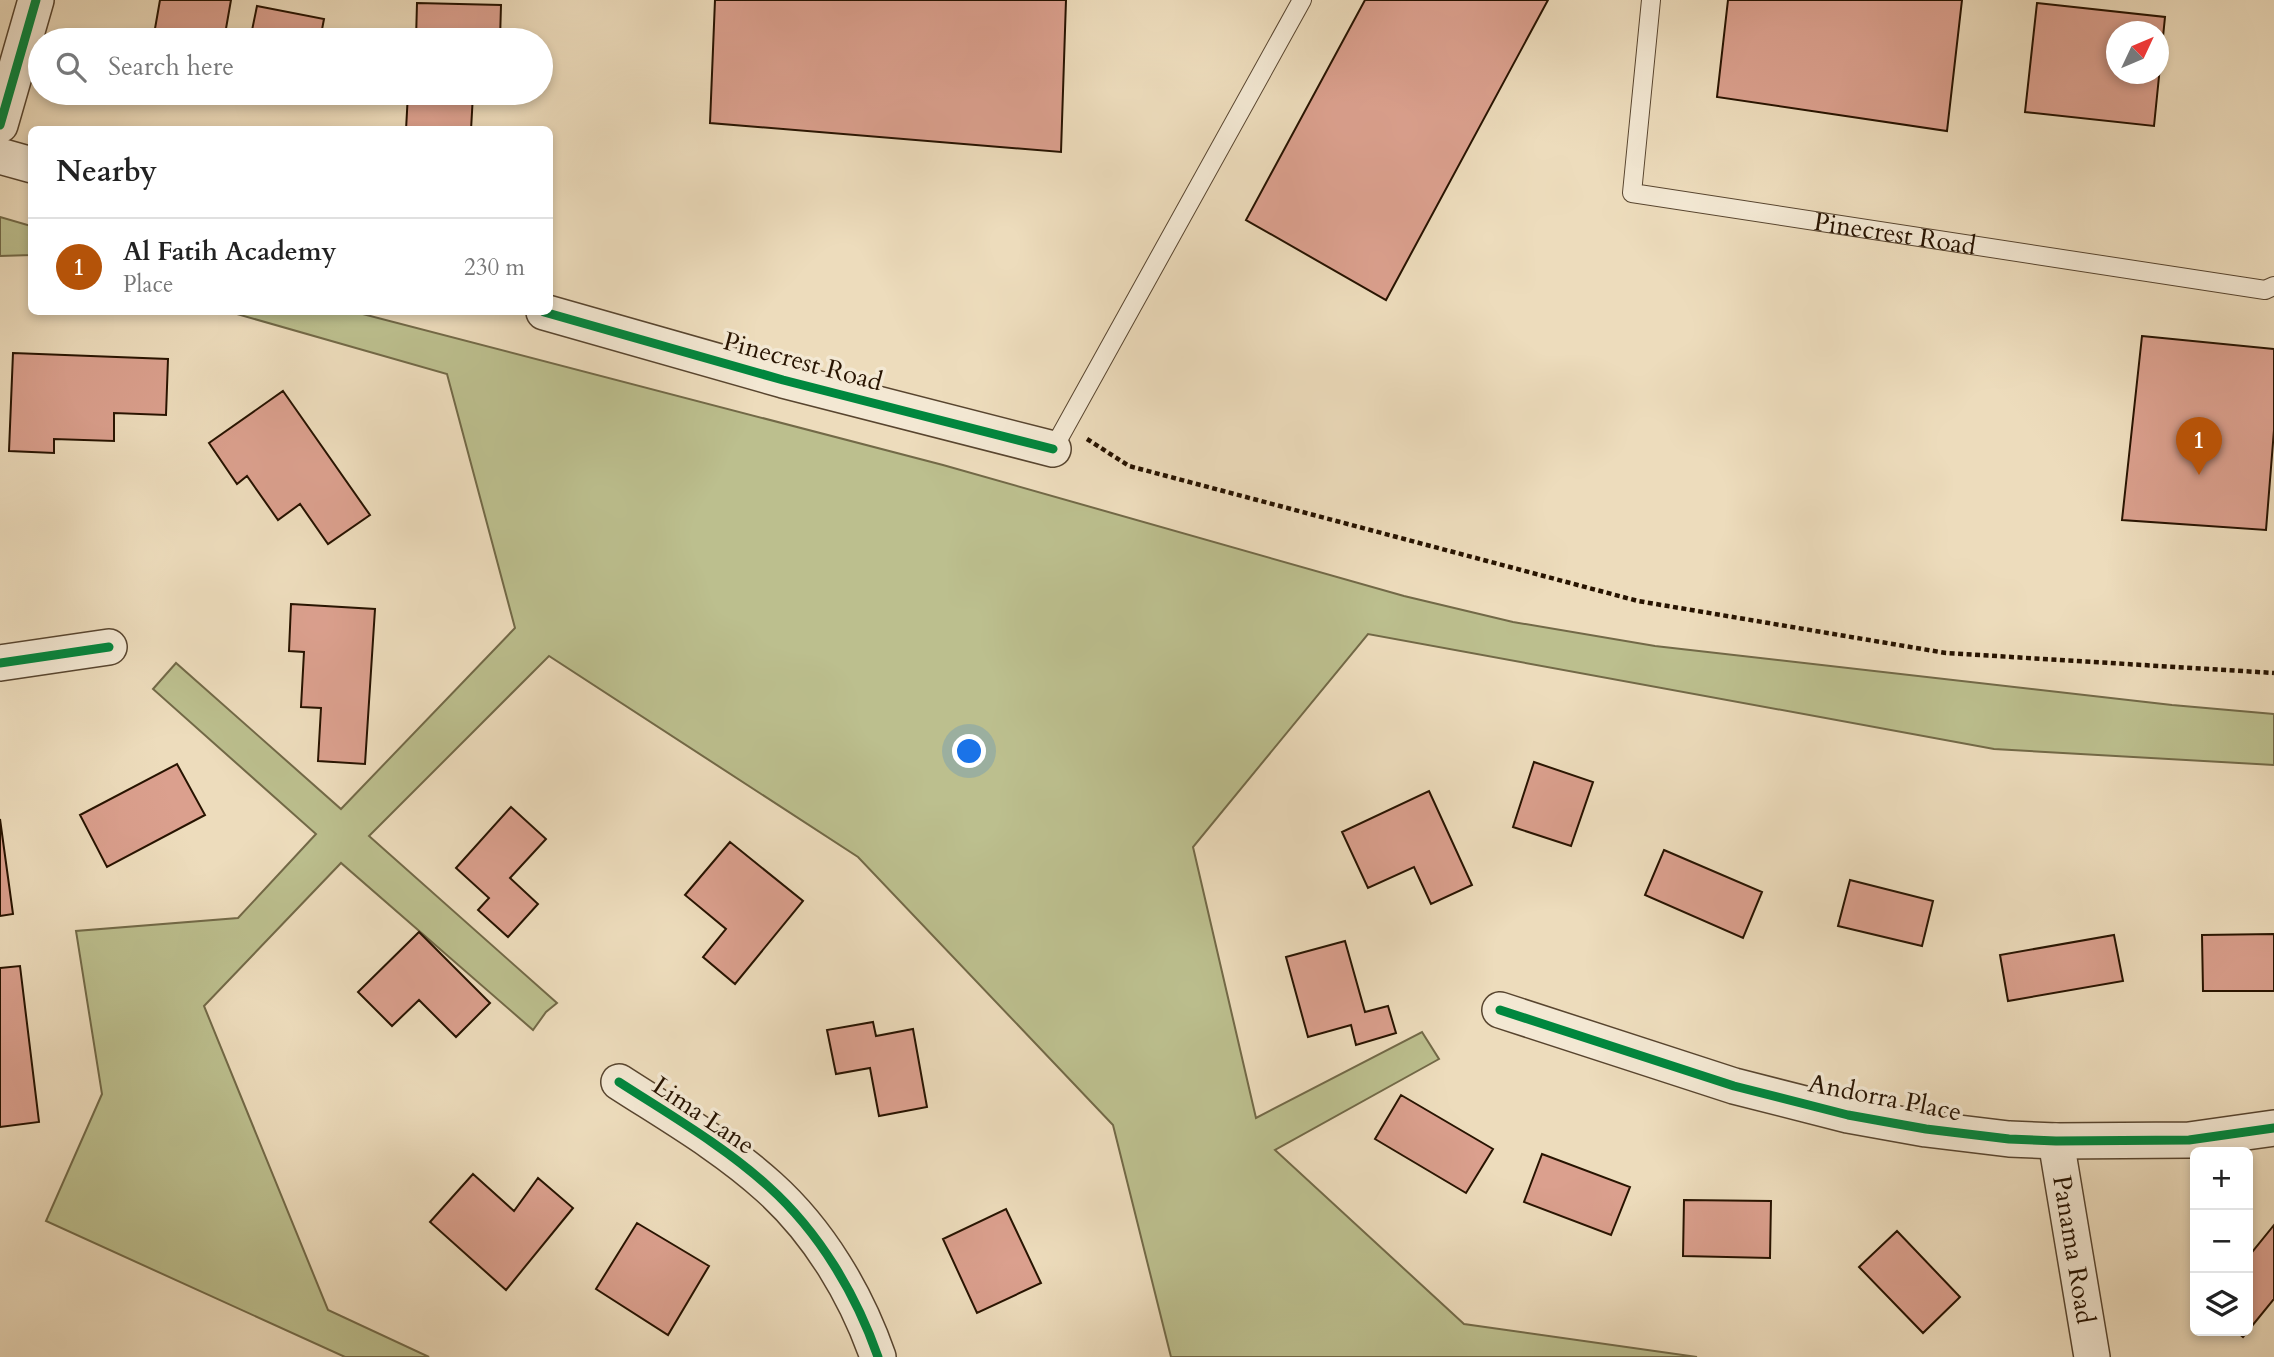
<!DOCTYPE html>
<meta charset="utf-8">
<style>
:root{--surface:#fff;--page:#f2f2f2;--text:#222;--muted:#767676;--line:#e0e0e0;--accent:#b45309}
body{margin:0;font-family:Cardo,serif;background:var(--page);color:var(--text)}
.controls{position:absolute;right:21px;bottom:21px;display:grid;overflow:hidden;border-radius:10px;box-shadow:0 4px 10px #0003}
.controls button{width:63px;height:63px;display:grid;place-items:center;padding:0;border:0;border-bottom:2px solid var(--line);background:var(--surface);color:var(--text);font:35px sans-serif}
.compass{position:absolute;left:2106px;top:21px;width:63px;height:63px;border-radius:50%;background:var(--surface);box-shadow:0 4px 10px #0003;rotate:46deg}
.you{position:absolute;left:970px;top:752px;width:24px;height:24px;margin:-18px;border:5px solid #fff;border-radius:50%;background:#1a73e8;box-shadow:0 0 0 10px #1a73e833}
.badge{display:grid;place-items:center;width:46px;height:46px;border-radius:50%;background:var(--accent);color:#fff;font-size:23px;font-weight:700}
.pin{position:absolute;translate:-50% -58px;filter:drop-shadow(0 2px 4px #0008)}
.pin::after{content:'';position:absolute;top:37px;width:24px;height:21px;background:inherit;clip-path:polygon(0 0,100% 0,50% 100%)}
.list{margin:0;padding:0;list-style:none}
h2{display:flex;justify-content:space-between;align-items:center;height:91px;margin:0;padding:0 28px;font-size:30px}
h2 small{font-size:23px;font-weight:400;color:var(--muted)}
.list li{display:grid;grid-template-columns:46px 1fr auto;gap:21px;align-items:center;box-sizing:border-box;height:98px;padding:0 28px;border-top:2px solid var(--line)}
.list b{display:block;font-size:26px;white-space:nowrap}
.list p{margin:0;font-size:23px;white-space:nowrap;color:var(--muted)}
.list em{font-size:23px;font-style:normal;color:var(--muted)}
.icon{flex:none;width:38px;height:38px;fill:none;stroke:currentColor;stroke-width:2;stroke-linecap:round;stroke-linejoin:round}
.map{position:relative;flex:none;width:2274px;height:1357px;overflow:hidden}
.search{position:absolute;background:var(--surface);box-shadow:0 4px 10px #0003;left:28px;top:28px;width:525px;height:77px;display:flex;align-items:center;gap:18px;box-sizing:border-box;padding:0 24px;border-radius:38px;color:var(--muted);font-size:26px}
.panel{position:absolute;background:var(--surface);box-shadow:0 4px 10px #0003;left:28px;top:126px;width:525px;height:189px;border-radius:10px}
.map>svg:first-child{display:block}
.green{fill:#bcbf8e;stroke:#726947;stroke-width:2}
.building{fill:#dba08e;stroke:#271300;stroke-width:2;fill-rule:evenodd}
.lines{fill:none;stroke-linecap:round;stroke-linejoin:round}
.service-casing{stroke:#58452f;stroke-width:20}
.minor-casing{stroke:#58452f;stroke-width:38}
.path{stroke:#271300;stroke-width:4.5;stroke-dasharray:5 3.5;stroke-linecap:butt}
.service{stroke:#f3e8d3;stroke-width:18}
.minor{stroke:#f3e8d3;stroke-width:35}
.cycleway-casing{stroke:#f3e8d3;stroke-width:13}
.cycleway{stroke:#00873e;stroke-width:9}
.labels{text-anchor:middle;stroke-width:7;stroke-linejoin:round;paint-order:stroke}
.street-label{font-size:26px;fill:#271300;stroke:#f3e8d3}
</style>
<div class="map">
<svg width="2274" height="1357" viewBox="0 0 2274 1357">
<rect width="100%" height="100%" fill="#eddcbc"/>
<filter id="stains"><feTurbulence type="fractalNoise" baseFrequency=".00286" numOctaves="4"/><feColorMatrix values="0 0 0 0 .2 0 0 0 0 .09 0 0 0 0 .02 0 0 0 .5 -.17"/></filter>
<radialGradient id="worn" r=".72"><stop offset=".6" stop-color="#630" stop-opacity="0"/><stop offset="1" stop-color="#630" stop-opacity=".3"/></radialGradient>
<path class="green" d="M0,217L31,226V255L0,256Z
M230,312H355L943,465L1404,596L1513,622L1655,646L2172,705L2274,714V765L1994,749L1368,634L1193,847L1256,1118L1422,1032L1439,1059L1275,1150L1464,1324L1697,1357H1171L1113,1125L858,857L549,656L369,836L557,1003L546,1012L533,1030L341,863L204,1006L328,1310L429,1357H345L46,1221L102,1094L76,931L238,918L316,834L153,689L176,663L341,809L515,628L447,374Z"/>
<path class="building" d="M160,0H231L224,40H153Z
M715,0H1066L1061,152L710,123Z
M1365,0H1548L1386,300L1246,220Z
M1728,0H1962L1947,131L1717,97Z
M417,3L501,5L500,40H416Z
M2037,3L2165,17L2154,126L2025,112ZM2116,32H2158V74H2116Z
M257,6L324,19L320,40H250Z
M408,93L473,94L471,130H406Z
M2142,336L2274,349V430L2266,530L2122,520Z
M13,353L168,359L166,415L114,413V441L54,439V453L9,451Z
M283,391L370,515L328,544L300,504L278,520L247,476L237,484L209,443Z
M291,604L375,609L365,764L318,761L321,708L301,707L304,652L289,651Z
M1534,762L1593,782L1571,846L1513,827Z
M177,764L205,815L107,867L80,815Z
M1429,791L1472,885L1431,904L1414,867L1368,888L1342,832Z
M511,807L546,839L510,878L538,904L508,937L478,910L489,898L456,868Z
M0,819L13,914L0,916Z
M730,842L803,901L735,984L703,957L726,929L685,895Z
M1664,850L1762,892L1743,938L1645,895Z
M1850,880L1933,901L1922,946L1838,926Z
M419,932L490,1003L456,1037L419,1000L392,1026L358,992Z
M2274,934V991H2203L2202,935Z
M2114,935L2123,981L2008,1001L2000,955Z
M1345,941L1365,1012L1388,1006L1396,1033L1356,1045L1351,1025L1308,1037L1286,957Z
M20,966L39,1122L0,1127V968Z
M873,1022L876,1036L913,1029L927,1107L879,1116L870,1068L836,1074L827,1030Z
M1401,1095L1493,1149L1466,1193L1375,1139Z
M1542,1154L1630,1187L1611,1235L1524,1202Z
M473,1174L514,1211L538,1178L573,1208L506,1290L430,1222Z
M1684,1200L1771,1201L1770,1258L1683,1256Z
M1006,1209L1041,1283L977,1313L943,1239Z
M637,1223L709,1266L668,1335L596,1289Z
M2274,1225V1299L2243,1337L2236,1331H2248V1257Z
M1897,1231L1960,1297L1923,1333L1859,1267Z"/>
<g class="lines">
<g class="service-casing">
<g id="service">
<path id="s1" d="M1651,0L1632,193L2265,290L2274,286"/>
<path d="M1053,449L1302,0"/>
</g>
</g>
<g class="minor-casing">
<g id="minor">
<path d="M0,125L36,0"/>
<path d="M0,156L32,165"/>
<path d="M544,312L783,380L1053,449"/>
<path d="M0,663L109,647"/>
<path d="M1500,1010L1734,1086L1848,1115L1926,1129L2009,1139L2056,1141L2189,1140L2274,1128"/>
<path d="M619,1082C670,1115 724,1146 769,1187C819,1232 856,1294 878,1357"/>
<path id="s2" d="M2056,1141L2092,1357"/>
</g>
</g>
<path class="path" d="M1087,439L1129,466L1638,601L1946,653L2274,673"/>
<use href="#service" class="service"/>
<use href="#minor" class="minor"/>
<g class="cycleway-casing">
<path id="cycleway" d="M0,125L36,0
M544,312L783,380L1053,449
M0,663L109,647
M1500,1010L1734,1086L1848,1115L1926,1129L2009,1139L2056,1141L2189,1140L2274,1128
M619,1082C670,1115 724,1146 769,1187C819,1232 856,1294 878,1357"/>
</g>
<use href="#cycleway" class="cycleway"/>
</g>
<g class="labels">
<g class="street-label">
<text dy="9" stroke="none"><textPath href="#s1" startOffset="460">Pinecrest Road</textPath></text>
<text transform="translate(803 361) rotate(15)" y="9">Pinecrest Road</text>
<text transform="translate(1885 1097) rotate(11)" y="9">Andorra Place</text>
<text transform="translate(704 1115) rotate(34)" y="9">Lima Lane</text>
<text dy="9" stroke="none"><textPath href="#s2" startOffset="110">Panama Road</textPath></text>
</g>
</g>
<rect width="100%" height="100%" filter="url(#stains)"/>
<rect width="100%" height="100%" fill="url(#worn)"/>
</svg>
<div class="controls">
<button>+</button>
<button>−</button>
<button><svg class="icon" aria-label="layers" viewBox="0 0 24 24"><path d="M12 4l9 5-9 5-9-5zM3 14l9 5 9-5"/></svg></button>
</div>
<svg class="compass" viewBox="-18 -18 36 36"><path d="M0-13l5 13h-10z" fill="#e53935"/><path d="M0 13l5-13h-10z" fill="#767676"/></svg>
<div class="you"></div>
<div class="pin badge" style="left:2199px;top:475px">1</div>
<div class="search"><svg class="icon" aria-label="search" viewBox="0 0 24 24"><circle cx="10" cy="10" r="6"/><path d="M15 15l6 6"/></svg>Search here</div>
<section class="panel">
<h2>Nearby<small></small></h2>
<ul class="list">
<li><span class="badge">1</span><div><b>Al Fatih Academy</b><p>Place</p></div><em>230 m</em></li>
</ul>
</section>
</div>
